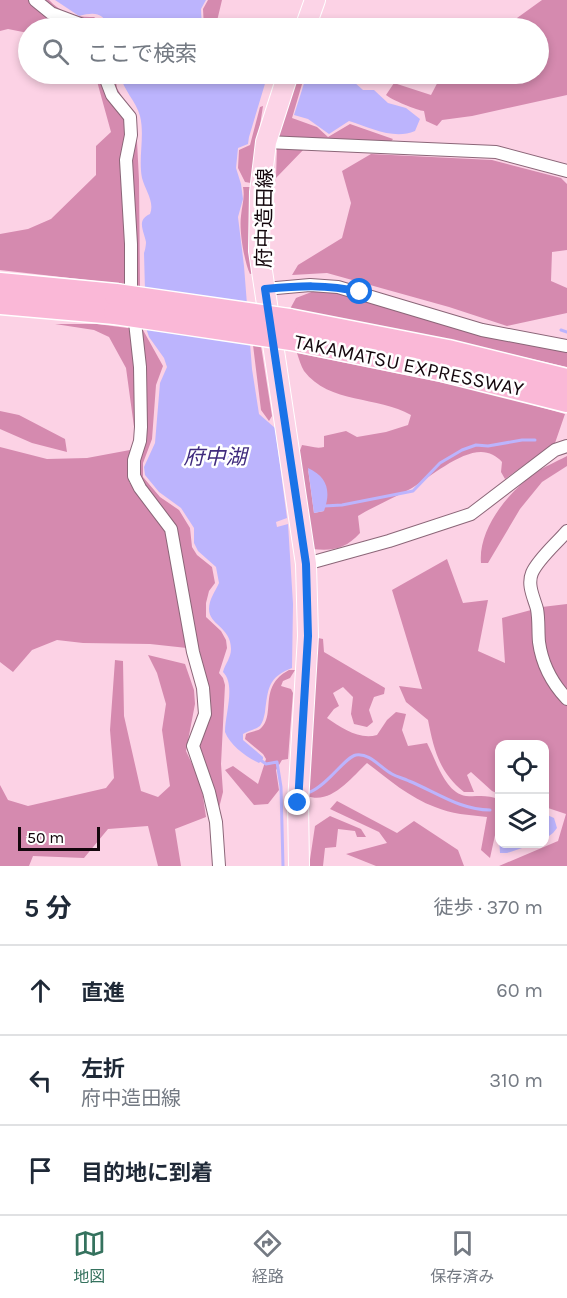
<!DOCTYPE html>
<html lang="ja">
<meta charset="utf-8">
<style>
:root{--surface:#fff;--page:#f2f2f3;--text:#1f2937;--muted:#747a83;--line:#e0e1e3;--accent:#35725e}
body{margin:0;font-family:Karla,"Noto Sans JP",sans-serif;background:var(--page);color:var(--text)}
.controls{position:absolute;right:18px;bottom:18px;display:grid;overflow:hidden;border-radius:12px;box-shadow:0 3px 9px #0003}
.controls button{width:54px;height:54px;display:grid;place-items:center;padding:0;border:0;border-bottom:2px solid var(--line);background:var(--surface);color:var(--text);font:30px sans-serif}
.scale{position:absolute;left:18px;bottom:15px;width:82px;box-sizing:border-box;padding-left:6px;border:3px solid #14070d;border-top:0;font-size:16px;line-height:21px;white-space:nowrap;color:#14070d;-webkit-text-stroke:4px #fff;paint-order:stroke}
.stop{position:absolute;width:18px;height:18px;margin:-14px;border:4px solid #1a73e8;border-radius:50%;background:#fff}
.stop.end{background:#1a73e8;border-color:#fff;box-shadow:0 2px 6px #0008}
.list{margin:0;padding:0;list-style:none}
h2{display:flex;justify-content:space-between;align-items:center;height:78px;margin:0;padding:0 24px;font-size:26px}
h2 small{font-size:20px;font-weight:400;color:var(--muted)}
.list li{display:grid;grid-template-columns:39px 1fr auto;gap:18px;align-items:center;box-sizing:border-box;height:90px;padding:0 24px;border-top:2px solid var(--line)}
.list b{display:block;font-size:22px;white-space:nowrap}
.list p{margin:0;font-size:20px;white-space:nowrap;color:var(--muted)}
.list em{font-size:20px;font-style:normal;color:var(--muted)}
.icon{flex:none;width:33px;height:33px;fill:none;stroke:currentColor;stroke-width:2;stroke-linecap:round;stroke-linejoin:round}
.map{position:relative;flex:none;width:567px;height:866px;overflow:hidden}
.search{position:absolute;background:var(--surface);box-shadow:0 3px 9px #0003;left:18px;right:18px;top:18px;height:66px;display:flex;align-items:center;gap:15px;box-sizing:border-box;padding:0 21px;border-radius:33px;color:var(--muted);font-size:22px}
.sheet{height:348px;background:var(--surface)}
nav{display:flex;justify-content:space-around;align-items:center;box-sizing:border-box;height:84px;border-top:2px solid var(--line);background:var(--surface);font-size:16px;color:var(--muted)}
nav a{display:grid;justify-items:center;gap:3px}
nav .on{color:var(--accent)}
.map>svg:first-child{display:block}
.forest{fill:#d58aaf;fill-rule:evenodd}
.water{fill:#bcb4fd}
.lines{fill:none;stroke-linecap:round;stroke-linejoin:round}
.stream{stroke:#bcb4fd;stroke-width:3}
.minor-casing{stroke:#8b6678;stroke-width:14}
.primary-casing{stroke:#fff;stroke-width:22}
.motorway-casing{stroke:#fff;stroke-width:25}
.minor{stroke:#fff;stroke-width:12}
.primary{stroke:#fcd4e7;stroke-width:20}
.motorway{stroke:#fab8d7;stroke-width:22}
.motorway-bridge-casing{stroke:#fff;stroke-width:25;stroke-linecap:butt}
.motorway-bridge{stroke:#fab8d7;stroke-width:22}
.route{stroke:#1a73e8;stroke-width:8}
.labels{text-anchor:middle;stroke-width:5;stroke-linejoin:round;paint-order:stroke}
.street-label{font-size:20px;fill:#14070d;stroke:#fff}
.water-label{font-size:21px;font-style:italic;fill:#402b7e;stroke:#fff}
</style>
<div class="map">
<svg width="567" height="866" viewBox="0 0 567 866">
<rect width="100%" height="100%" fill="#fcd2e5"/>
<path class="forest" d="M0,0H49C61,13 77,18 94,17L103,24L104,28H28V33L8,29L0,31Z
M208,0H222L217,21L218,28H204L203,9Z
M542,0H567V95L472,116L442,120L437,126L426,121L424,111C418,111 390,99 386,95L394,83L431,95L442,74H538V28H503Z
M95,74H115L117,88L136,122L139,180L140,286L0,270V234L28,229L51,219L96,175V146L111,132Z
M224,74H276L274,77L228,76Z
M296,74H305L292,118L317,127L328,137L350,124L393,139L388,145L277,138Z
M263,106L251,183L245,182L238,168L239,150L250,145L260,107Z
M277,146L305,148L276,178Z
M371,154L492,160L561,178L567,184V250L552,252L551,281L567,288V313L507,326L449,307L327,273L292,275L298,265L342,238L351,203L342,171Z
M243,187H251L254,273L250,274C244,261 239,230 241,216C242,205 245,198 243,187Z
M333,290L567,350V367L450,340L290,309L296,298L314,291Z
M55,324H97L143,330L163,366L156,385L152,439L143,463V477L160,497L179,510L190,528L192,547L197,555L212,567L215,583L209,591L206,603V617L221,631L226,640L227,648L219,673L223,678L225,685L221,764L223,792L219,808L208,770L198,744L210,713L175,527L143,486L138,475V456L126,368L109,337L94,330Z
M253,345L261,346L272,416L269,421L261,410Z
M297,353L483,391L565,414L555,443L505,479L501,472L502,462C497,456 489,452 481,452C459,452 430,477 412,488C394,498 376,505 358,516L360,533C345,549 334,551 312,549L296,462L302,445C310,446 316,449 324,447V436L346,431L357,437L386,432L408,425L411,415C378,396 329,404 304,371C301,366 299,359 297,353ZM308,469L324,511L314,513Z
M0,411L19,415L65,439L67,452L32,443L0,429Z
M0,447L47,459L87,458L130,450L129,482L167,530L187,648L150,644L83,643L57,640L32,650L13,672L0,662Z
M567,456V466L542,482L520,509L488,563H481C478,530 507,493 534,474C543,467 556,462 567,456Z
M447,559L463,603L488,600L478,651L505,663L502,618L542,607L567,604V866H499L558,841L566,814L545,807L544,744H500L499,794L492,791L471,772L467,775L474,792H464C439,772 434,750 428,720L406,702L399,686L422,689L392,590Z
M318,638L323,639L324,652L385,688L384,694L374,697L369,710L373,722L367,727L354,724L351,714L353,697L343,687L333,693L339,706L334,709L327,718C342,728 359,740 377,735L387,720L396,712L406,714L402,730L408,746L427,743C436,760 445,793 466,796C478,797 488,794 499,800V817L490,858L481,850L487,817C469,815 451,814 435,807C410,798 388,779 367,763C351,778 331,805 307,796L315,647Z
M148,655L185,664L194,690L195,704L186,751L201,783L206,817L175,829L181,866H158L148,826L108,829L84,858L33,856L29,866H0V785L8,800L28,806L106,788L114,778L110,730L115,660L123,661L124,716L141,791L158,797L170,786L162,730L166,704L157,673Z
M289,670H295L290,678L283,681L281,686L291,689L293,693L288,759L282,760L276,770L279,790L268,804L254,805L225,770L233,766L258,784L266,759L263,754L245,739L246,734C250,732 257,731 260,729C277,715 257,687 289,670Z
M337,801L397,833L414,821L458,850L464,866H376L346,854L387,843L379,832L330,809Z
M330,816L361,829L366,837H357L355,831L338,829L336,847L325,848L323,866H309L315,826Z"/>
<path class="water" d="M55,0H206L201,9L202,28H108C104,12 94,12 79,16Z
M120,74H216L227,80L267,77L249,137L248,144L238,148L236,168L241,184L243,199L238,217L244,266L252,369L259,414L275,428L287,518L276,522L277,527L288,524L293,604L292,668C268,677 268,689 265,712C264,717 263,722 260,726C256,729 248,731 243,734V740L263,757V759L259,763C246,757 230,745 225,732C225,714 236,685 223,672C225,664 231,658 231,649C231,627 209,625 209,609C209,599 215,592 219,583L216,567L198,551L194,543V528L181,508L159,492L145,475L144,467L155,443L160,383L167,367L164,358L149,337L146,328L144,253C145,251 146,245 146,242C144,231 136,220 150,214C155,202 145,190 142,178C138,158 145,136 140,116C136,101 123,90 120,74Z
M307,74L354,82L363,90H374L388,103L406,108L420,119L415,131C394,140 371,128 349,121L329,134L308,119L294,115Z
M308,468C328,477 331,492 324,511L314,513Z
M545,814L554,818L557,828L553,833L545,839Z
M499,838L500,844H534L507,853H500Z"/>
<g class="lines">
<path class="stream" d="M561,330L567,332
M324,506L342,505L413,491L440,463L462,450L476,445L488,446L522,440H535
M259,759L266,764L277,762L281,787L283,866
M310,792C328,785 345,757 356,755C371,753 380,768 392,774C397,777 403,778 409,781C436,792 460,810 490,810"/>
<g class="minor-casing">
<path id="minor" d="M35,0L51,13L91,28
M104,74L112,95L130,117L131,135L126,160L131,244V286L140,367L141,427L140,441L134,460V476L140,488L171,529L193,652L203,688L205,714L193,746L209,792L216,822L219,866
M266,142L496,152L567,171
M265,289L310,285L338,287L482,330L567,346
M567,531C557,543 538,559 532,573C527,585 534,598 537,609C539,619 538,631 539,642C542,664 551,682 567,699
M306,564L389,541L471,514L555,450L567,446"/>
</g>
<g class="primary-casing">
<path id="primary" d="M305,28L315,0
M288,74L266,142L260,192L259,251L306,564L308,636L298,803L299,866"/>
</g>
<g class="motorway-casing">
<path id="motorway" d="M0,284L116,295
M0,303L115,313
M289,320L448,351L567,380
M291,339L443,370L567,401"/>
</g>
<use href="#minor" class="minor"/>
<use href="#primary" class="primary"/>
<use href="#motorway" class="motorway"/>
<g class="motorway-bridge-casing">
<path id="motorway-bridge" d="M116,295L289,320
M115,313L291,339"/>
</g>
<use href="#motorway-bridge" class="motorway-bridge"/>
</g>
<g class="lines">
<path class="route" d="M298,803L308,636L306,564L265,289C298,286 327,284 360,292"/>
</g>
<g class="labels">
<g class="street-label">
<text transform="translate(264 218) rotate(-89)" y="7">府中造田線</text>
<text transform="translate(409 365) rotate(12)" y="7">TAKAMATSU EXPRESSWAY</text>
</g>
<g class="water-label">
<text x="215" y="464">府中湖</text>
</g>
</g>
</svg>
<div class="controls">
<button><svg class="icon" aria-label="locate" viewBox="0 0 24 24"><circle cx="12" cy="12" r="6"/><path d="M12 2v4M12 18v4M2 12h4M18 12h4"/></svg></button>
<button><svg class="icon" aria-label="layers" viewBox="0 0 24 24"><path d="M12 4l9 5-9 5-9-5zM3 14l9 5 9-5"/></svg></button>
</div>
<div class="scale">50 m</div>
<div class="stop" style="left:360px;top:292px"></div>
<div class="stop end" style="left:298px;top:803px"></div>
<div class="search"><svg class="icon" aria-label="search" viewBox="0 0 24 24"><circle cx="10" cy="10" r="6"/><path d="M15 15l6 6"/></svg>ここで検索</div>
</div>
<section class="sheet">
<h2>5 分<small>徒歩 · 370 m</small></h2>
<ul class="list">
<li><svg class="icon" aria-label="ahead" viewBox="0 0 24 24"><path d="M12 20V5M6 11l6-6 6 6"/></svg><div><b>直進</b></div><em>60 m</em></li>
<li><svg class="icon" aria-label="left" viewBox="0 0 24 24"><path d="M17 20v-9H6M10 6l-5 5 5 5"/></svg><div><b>左折</b><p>府中造田線</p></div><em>310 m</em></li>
<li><svg class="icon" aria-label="arrive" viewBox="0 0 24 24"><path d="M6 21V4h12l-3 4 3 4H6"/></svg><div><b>目的地に到着</b></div></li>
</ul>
</section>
<nav>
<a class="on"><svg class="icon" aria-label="map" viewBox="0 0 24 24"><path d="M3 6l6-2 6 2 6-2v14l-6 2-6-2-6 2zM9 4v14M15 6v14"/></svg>地図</a>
<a><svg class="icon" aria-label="directions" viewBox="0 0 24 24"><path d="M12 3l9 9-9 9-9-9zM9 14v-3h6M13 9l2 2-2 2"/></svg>経路</a>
<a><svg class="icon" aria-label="saved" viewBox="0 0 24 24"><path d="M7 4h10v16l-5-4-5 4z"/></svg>保存済み</a>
</nav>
